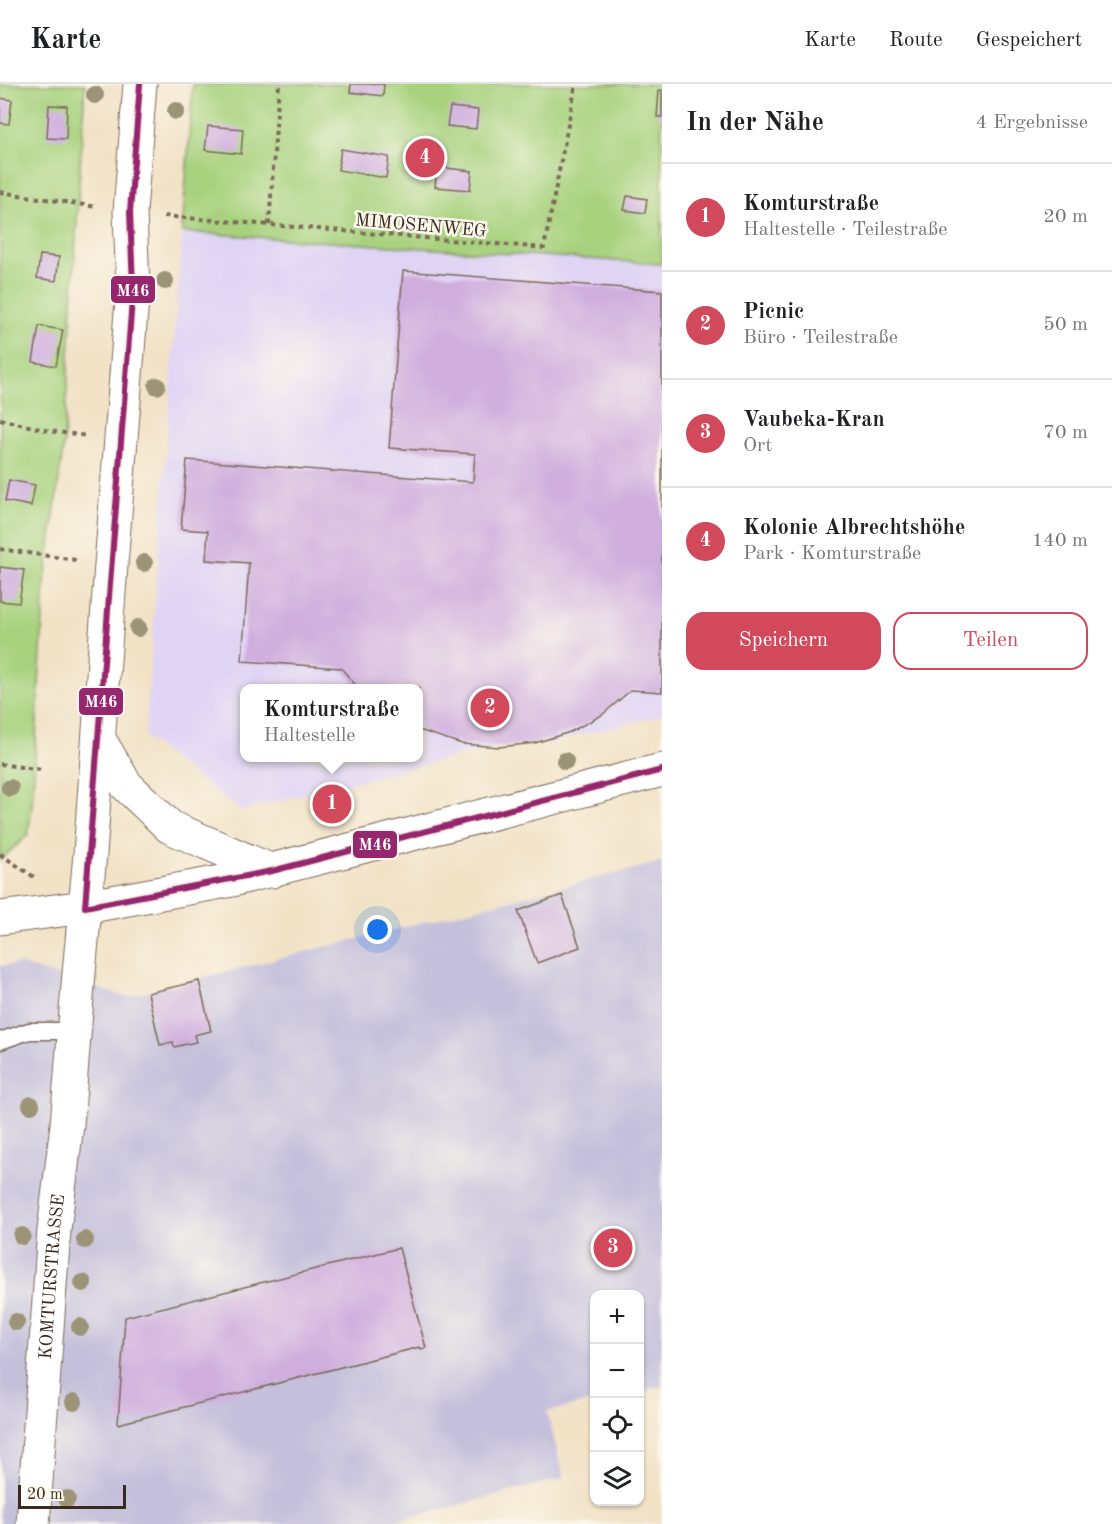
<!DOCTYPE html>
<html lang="de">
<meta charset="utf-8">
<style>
:root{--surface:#fff;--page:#f2f2f2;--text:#202124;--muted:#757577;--line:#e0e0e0;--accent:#d1495b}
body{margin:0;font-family:"Old Standard TT",serif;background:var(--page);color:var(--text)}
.controls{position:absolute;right:18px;bottom:18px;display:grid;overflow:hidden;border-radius:12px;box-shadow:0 2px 4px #0004}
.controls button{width:54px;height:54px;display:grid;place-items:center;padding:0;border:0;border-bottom:2px solid var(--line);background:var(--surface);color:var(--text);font:30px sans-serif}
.scale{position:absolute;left:18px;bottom:15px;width:108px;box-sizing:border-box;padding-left:6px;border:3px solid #3b2a1e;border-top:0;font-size:16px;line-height:21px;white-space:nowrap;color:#3b2a1e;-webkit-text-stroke:4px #fbf7ec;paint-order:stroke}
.you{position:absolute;left:378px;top:846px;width:21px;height:21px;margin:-15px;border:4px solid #fff;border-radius:50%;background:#1a73e8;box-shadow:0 0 0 9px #1a73e833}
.badge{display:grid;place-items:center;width:39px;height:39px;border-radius:50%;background:var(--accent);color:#fff;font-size:20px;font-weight:700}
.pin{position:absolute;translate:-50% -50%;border:3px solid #fff;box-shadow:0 2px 6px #0006}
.popup{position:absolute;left:240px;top:600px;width:183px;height:78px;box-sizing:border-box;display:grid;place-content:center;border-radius:12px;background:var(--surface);filter:drop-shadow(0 2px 4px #0005);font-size:20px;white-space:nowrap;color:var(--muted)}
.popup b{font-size:22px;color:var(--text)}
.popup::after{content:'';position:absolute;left:50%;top:100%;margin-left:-12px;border:12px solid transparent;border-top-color:var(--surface)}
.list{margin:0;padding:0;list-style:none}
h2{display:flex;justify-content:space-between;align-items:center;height:78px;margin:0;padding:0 24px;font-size:26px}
h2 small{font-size:20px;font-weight:400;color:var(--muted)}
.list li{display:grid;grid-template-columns:39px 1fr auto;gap:18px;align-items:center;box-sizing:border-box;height:108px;padding:0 24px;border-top:2px solid var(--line)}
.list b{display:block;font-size:22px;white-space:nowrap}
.list p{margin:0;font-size:20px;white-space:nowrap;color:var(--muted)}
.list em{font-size:20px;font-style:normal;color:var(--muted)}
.actions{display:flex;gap:12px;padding:18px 24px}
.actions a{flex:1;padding:14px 0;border:2px solid var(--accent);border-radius:18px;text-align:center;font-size:21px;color:var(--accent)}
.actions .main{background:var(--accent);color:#fff}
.icon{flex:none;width:33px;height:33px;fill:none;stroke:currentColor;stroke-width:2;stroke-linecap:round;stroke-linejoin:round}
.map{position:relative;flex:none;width:662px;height:1440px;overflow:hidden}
header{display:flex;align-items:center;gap:36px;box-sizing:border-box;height:84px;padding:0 30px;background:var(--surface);border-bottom:2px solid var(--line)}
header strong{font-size:28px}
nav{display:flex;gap:33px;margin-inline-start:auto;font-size:21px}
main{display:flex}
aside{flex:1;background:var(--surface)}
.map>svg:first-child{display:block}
.built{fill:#e0d4f4;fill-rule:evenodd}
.industrial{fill:#c4c0db}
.green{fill:#a8d27e;stroke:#727e4e;stroke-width:1.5}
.building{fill:#cfaede}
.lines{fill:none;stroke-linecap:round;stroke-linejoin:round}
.service-casing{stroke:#7b6a59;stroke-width:19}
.tertiary-casing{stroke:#7b6a59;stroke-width:35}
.path{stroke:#7b6a59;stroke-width:4;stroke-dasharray:4.5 4.5;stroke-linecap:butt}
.service{stroke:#fff;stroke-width:16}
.tertiary{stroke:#fff;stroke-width:33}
.bus-1-casing{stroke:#fbf7ec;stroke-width:10}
.bus-1{stroke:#95276e;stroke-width:6}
.tree{fill:#9c9477}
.labels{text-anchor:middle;stroke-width:5;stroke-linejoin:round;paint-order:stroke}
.street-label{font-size:18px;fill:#3b2a1e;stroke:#fbf7ec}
.line-badge{stroke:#fbf7ec;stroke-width:2}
.badge-label{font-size:16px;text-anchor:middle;font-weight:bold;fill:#fff}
</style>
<header>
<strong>Karte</strong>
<nav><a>Karte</a><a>Route</a><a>Gespeichert</a></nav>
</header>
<main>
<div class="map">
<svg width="662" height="1440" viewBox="0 0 662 1440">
<rect width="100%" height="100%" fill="#fbf7ec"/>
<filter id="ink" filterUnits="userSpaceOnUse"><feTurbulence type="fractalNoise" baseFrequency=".0167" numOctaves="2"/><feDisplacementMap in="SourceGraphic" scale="12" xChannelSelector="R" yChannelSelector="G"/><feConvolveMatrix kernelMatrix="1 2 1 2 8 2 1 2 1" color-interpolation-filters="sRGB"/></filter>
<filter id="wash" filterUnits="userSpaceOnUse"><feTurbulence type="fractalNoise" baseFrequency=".008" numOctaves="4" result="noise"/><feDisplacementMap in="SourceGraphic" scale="24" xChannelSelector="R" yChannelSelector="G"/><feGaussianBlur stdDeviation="1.35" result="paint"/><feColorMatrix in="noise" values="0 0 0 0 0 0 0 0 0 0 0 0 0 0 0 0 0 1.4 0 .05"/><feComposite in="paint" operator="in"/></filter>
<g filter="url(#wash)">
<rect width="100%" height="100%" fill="#f2e2c6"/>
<path class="built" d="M182,148L662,180V631L552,658L483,666L240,727L145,653ZM245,604H419V674H245Z"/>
<path class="industrial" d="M662,778V1302L640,1307V1210H594V1317L547,1328L564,1394L384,1440H0V882L19,880L126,913Z"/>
<path class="green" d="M0,0H85L64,357L45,498L32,723L28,751L0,776Z
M193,0H662V180L182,148Z"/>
<g id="blocks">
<path class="building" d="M351,0H384L383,12L350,8Z
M659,6H662V33H657Z
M0,14L12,16L9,40L0,39Z
M49,21L67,22L66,55L47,54Z
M450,23L478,26L476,45L447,42Z
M208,42L243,45L241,70L205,66Z
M341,65L389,73L386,94L338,86Z
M437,83L472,87L470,106L435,103Z
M627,112L647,115L645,129L624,126Z
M40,171L59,173L56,197L37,194Z
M403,187L662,207V608L631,606L602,631L570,648L535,659L499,663L462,660L419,646V604H358L341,584L242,577L249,479L206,476L208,447L181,445L187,376L473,398L475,370L389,364Z
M39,242L63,246L56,282L33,278Z
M9,396L35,401L31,422L5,417Z
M0,483L24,486L19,519L0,517Z
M562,811L580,863L537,879L518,827Z
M199,897L211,947L194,951L196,958L174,963L173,958L160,961L148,909Z
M399,1164L426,1264L421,1265L420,1263L118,1340L125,1233Z"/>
</g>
</g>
<g filter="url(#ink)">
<use href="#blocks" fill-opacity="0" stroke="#7b6a59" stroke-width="1.5"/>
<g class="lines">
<g class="service-casing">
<path id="service" d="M0,957L29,947H74"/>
</g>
<g class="tertiary-casing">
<g id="tertiary">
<path d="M99,655L126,701L170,743L272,787"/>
<path d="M0,834L85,823L232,796L662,686"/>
<path id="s1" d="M33,1440L54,1146L67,1041L79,889L90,770L111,481L133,203L130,128L140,0"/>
</g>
</g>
<path class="path" d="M0,108L97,123
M164,132L544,164L576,0
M269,141L279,0
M0,335L49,347L88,352
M0,465L76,476
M0,680L42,686
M330,716L332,720
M0,770L34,793"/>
<use href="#service" class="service"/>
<use href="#tertiary" class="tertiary"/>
<g class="bus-1-casing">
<path id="bus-1" d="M85,823L133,203L130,128L140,0
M85,823L272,787L662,686"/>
</g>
<use href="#bus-1" class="bus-1"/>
</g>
<g class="tree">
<circle cx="95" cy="11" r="9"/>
<circle cx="176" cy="27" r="9"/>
<circle cx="165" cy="197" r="9"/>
<circle cx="157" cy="302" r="9"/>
<circle cx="144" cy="479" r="9"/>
<circle cx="138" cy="544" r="9"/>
<circle cx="565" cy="677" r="9"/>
<circle cx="10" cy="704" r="9"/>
<circle cx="31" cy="1021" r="9"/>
<circle cx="22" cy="1152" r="9"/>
<circle cx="85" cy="1156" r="9"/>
<circle cx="83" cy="1199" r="9"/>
<circle cx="16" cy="1238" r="9"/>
<circle cx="80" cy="1243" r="9"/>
<circle cx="74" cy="1318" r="9"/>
<circle cx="67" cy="1415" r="9"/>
</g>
</g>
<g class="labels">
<g class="street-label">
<text transform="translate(421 141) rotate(5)" y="6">MIMOSENWEG</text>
<text dy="6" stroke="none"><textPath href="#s1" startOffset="248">KOMTURSTRASSE</textPath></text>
</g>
</g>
<g class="line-badge">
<rect x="110" y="191" width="46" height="29" rx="6" fill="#95276e"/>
<rect x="78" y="603" width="46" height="29" rx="6" fill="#95276e"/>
<rect x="352" y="746" width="46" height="29" rx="6" fill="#95276e"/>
</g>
<g class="badge-label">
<text x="133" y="212">M46</text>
<text x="101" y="623">M46</text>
<text x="375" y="766">M46</text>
</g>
</svg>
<div class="controls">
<button>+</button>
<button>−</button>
<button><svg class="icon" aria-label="locate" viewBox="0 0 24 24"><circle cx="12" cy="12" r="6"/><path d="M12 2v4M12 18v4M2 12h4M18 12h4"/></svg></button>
<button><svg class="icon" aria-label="layers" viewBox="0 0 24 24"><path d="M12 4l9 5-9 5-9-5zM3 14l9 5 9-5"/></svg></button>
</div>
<div class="scale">20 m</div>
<div class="you"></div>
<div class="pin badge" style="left:332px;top:720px">1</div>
<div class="popup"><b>Komturstraße</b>Haltestelle</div>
<div class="pin badge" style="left:490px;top:624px">2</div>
<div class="pin badge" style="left:613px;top:1164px">3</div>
<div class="pin badge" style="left:425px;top:74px">4</div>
</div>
<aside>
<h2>In der Nähe<small>4 Ergebnisse</small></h2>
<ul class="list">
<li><span class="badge">1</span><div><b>Komturstraße</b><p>Haltestelle · Teilestraße</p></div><em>20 m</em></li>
<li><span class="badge">2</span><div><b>Picnic</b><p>Büro · Teilestraße</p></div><em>50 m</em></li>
<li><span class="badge">3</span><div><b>Vaubeka-Kran</b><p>Ort</p></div><em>70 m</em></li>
<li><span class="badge">4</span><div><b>Kolonie Albrechtshöhe</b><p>Park · Komturstraße</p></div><em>140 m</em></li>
</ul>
<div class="actions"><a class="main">Speichern</a><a>Teilen</a></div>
</aside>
</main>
